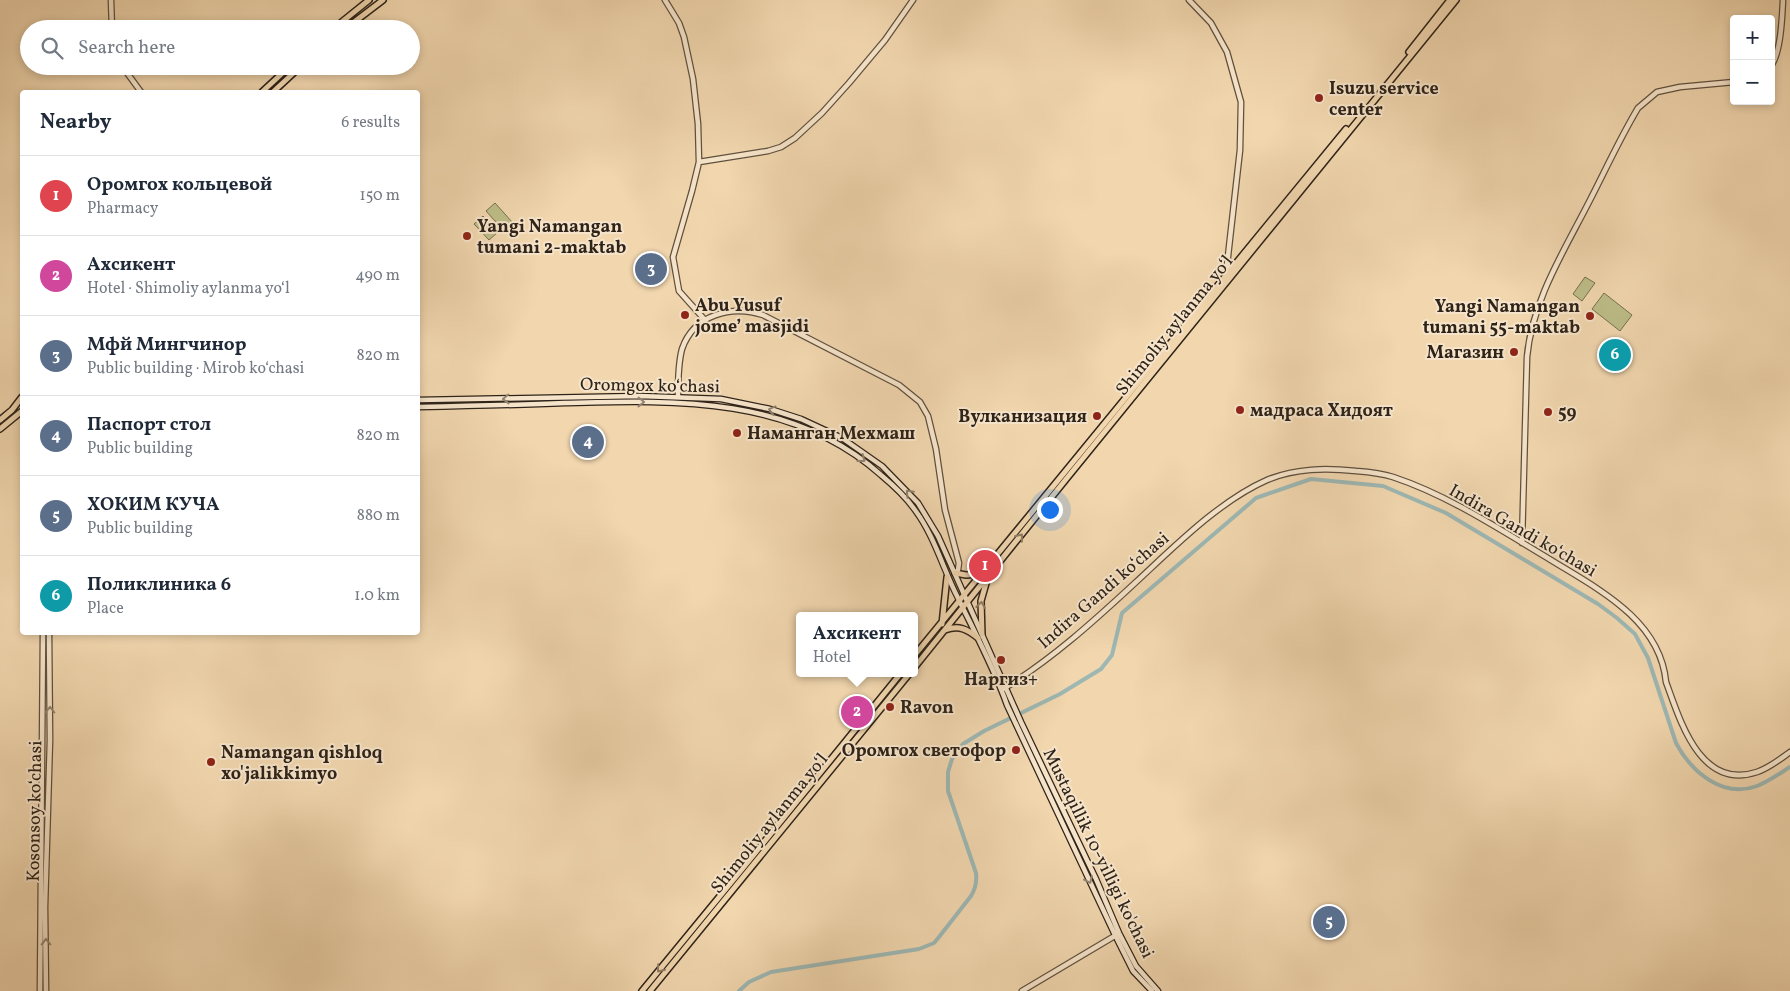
<!DOCTYPE html>
<meta charset="utf-8">
<style>
:root{--surface:#fff;--page:#f6f6f7;--text:#1f2937;--muted:#747a83;--line:#e0e1e3;--accent:#111827}
body{margin:0;font-family:Vollkorn,serif;background:var(--page);color:var(--text)}
.controls{position:absolute;right:15px;top:15px;display:grid;overflow:hidden;border-radius:5px;box-shadow:0 2px 8px #0003}
.controls button{width:45px;height:45px;display:grid;place-items:center;padding:0;border:0;border-bottom:1px solid var(--line);background:var(--surface);color:var(--text);font:25px sans-serif}
.you{position:absolute;left:1049px;top:509px;width:18px;height:18px;margin:-12px;border:4px solid #fff;border-radius:50%;background:#1a73e8;box-shadow:0 0 0 8px #1a73e833}
.badge{display:grid;place-items:center;width:32px;height:32px;border-radius:50%;background:var(--accent);color:#fff;font-size:16px;font-weight:700}
.pin{position:absolute;translate:-50% -50%;border:2px solid #fff;box-shadow:0 1px 5px #0006}
.popup{position:absolute;left:796px;top:612px;width:122px;height:65px;box-sizing:border-box;display:grid;place-content:center;border-radius:5px;background:var(--surface);filter:drop-shadow(0 1px 4px #0005);font-size:16px;white-space:nowrap;color:var(--muted)}
.popup b{font-size:19px;color:var(--text)}
.popup::after{content:'';position:absolute;left:50%;top:100%;margin-left:-10px;border:10px solid transparent;border-top-color:var(--surface)}
.list{margin:0;padding:0;list-style:none}
h2{display:flex;justify-content:space-between;align-items:center;height:65px;margin:0;padding:0 20px;font-size:21px}
h2 small{font-size:16px;font-weight:400;color:var(--muted)}
.list li{display:grid;grid-template-columns:32px 1fr auto;gap:15px;align-items:center;box-sizing:border-box;height:80px;padding:0 20px;border-top:1px solid var(--line)}
.list b{display:block;font-size:19px;white-space:nowrap}
.list p{margin:0;font-size:16px;white-space:nowrap;color:var(--muted)}
.list em{font-size:16px;font-style:normal;color:var(--muted)}
.icon{flex:none;width:28px;height:28px;fill:none;stroke:currentColor;stroke-width:2;stroke-linecap:round;stroke-linejoin:round}
.map{position:relative;flex:none;width:1790px;height:991px;overflow:hidden}
.search{position:absolute;background:var(--surface);box-shadow:0 2px 8px #0003;left:20px;top:20px;width:400px;height:55px;display:flex;align-items:center;gap:12px;box-sizing:border-box;padding:0 18px;border-radius:28px;color:var(--muted);font-size:19px}
.panel{position:absolute;background:var(--surface);box-shadow:0 2px 8px #0003;left:20px;top:90px;width:400px;height:545px;border-radius:5px}
.map>svg:first-child{display:block}
.grass{fill:#bdbd88;stroke:#767050}
.lines{fill:none;stroke-linecap:round;stroke-linejoin:round}
.canal{stroke:#9db7b3;stroke-width:4}
.tertiary-casing{stroke:#5f503e;stroke-width:7}
.secondary-casing{stroke:#2e2319;stroke-width:7}
.primary-casing{stroke:#2e2319;stroke-width:8}
.tertiary{stroke:#f6e4ca;stroke-width:4.5}
.secondary{stroke:#f6e4ca;stroke-width:4.5}
.primary{stroke:#f1d6ae;stroke-width:5}
.oneway{stroke:#928472}
.oneway2{stroke:#907c64}
.poi-dot{fill:#8f2418;stroke:#f6e4ca;stroke-width:2}
.labels{text-anchor:middle;stroke-width:4;stroke-linejoin:round;paint-order:stroke}
.poi-label{font-size:18px;font-weight:bold;fill:#2e2319;stroke:#f6e4ca;text-anchor:start}
.street-label{font-size:18px;fill:#2e2319;stroke:#f6e4ca}
</style>
<div class="map">
<svg width="1790" height="991" viewBox="0 0 1790 991">
<rect width="100%" height="100%" fill="#f1d6ae"/>
<filter id="stains"><feTurbulence type="fractalNoise" baseFrequency=".004" numOctaves="4"/><feColorMatrix values="0 0 0 0 .2 0 0 0 0 .09 0 0 0 0 .02 0 0 0 .5 -.17"/></filter>
<radialGradient id="worn" r=".72"><stop offset=".6" stop-color="#630" stop-opacity="0"/><stop offset="1" stop-color="#630" stop-opacity=".3"/></radialGradient>
<path class="grass" d="M495,203L513,223L504,231L486,211Z
M483,216L498,232L489,240L474,224Z
M1585,277L1595,283L1582,301L1573,294Z
M1604,293L1632,315L1620,331L1592,309Z"/>
<g class="lines">
<path class="canal" d="M739,991L749,982L771,972L919,949L934,943L939,937L971,896C976,888 977,882 976,873L948,791V772L952,759L957,751L963,744L984,731L1060,694L1101,669L1112,655L1122,613L1256,498L1311,479L1383,486L1446,513L1598,604L1617,618L1635,634L1648,658L1676,743C1691,771 1722,799 1757,786C1768,782 1779,774 1790,767"/>
<g class="tertiary-casing">
<path id="tertiary" d="M111,0L112,29
M665,0L679,23L684,37L693,79L698,124L699,162L692,191L673,257L679,291L705,320
M1189,0L1211,23L1227,52L1241,102L1240,150L1227,265L1230,272
M122,66L141,92
M1771,66C1781,52 1782,18 1783,0
M699,162L768,151L781,147L795,138L822,113L849,83L885,40L913,0
M678,396C678,381 678,364 682,349C694,314 732,305 763,315L899,385L920,402L928,416L936,449L945,510L959,563L958,570L955,573
M1522,543L1527,357C1532,301 1564,251 1589,202C1605,171 1620,138 1638,108L1657,92L1680,87L1734,82
M1003,689C1051,660 1094,621 1135,583C1173,548 1219,501 1267,480C1296,468 1326,468 1356,471C1369,472 1381,473 1393,477C1447,495 1496,527 1546,557C1594,587 1660,618 1666,682C1680,720 1700,791 1757,772C1769,768 1779,760 1790,752
M40,991L43,632
M46,991L45,907L50,740L49,632
M1022,991L1118,934"/>
</g>
<g class="secondary-casing">
<path id="secondary" d="M418,400L640,396L721,399L770,409L801,419L842,438L882,466L918,503L938,536L1021,722L1096,879L1119,933L1136,966L1158,991
M418,407C467,406 516,405 565,403C675,400 793,396 881,475C893,485 906,497 915,510C935,537 943,569 958,598C975,633 994,668 1007,705L1115,935L1133,971L1152,991"/>
</g>
<g class="primary-casing">
<path id="primary" d="M333,29L369,0
M345,29L383,0
M1409,52L1450,0
M262,92L290,66
M273,92L301,66
M0,420L12,410L22,397
M0,429L22,411
M955,573L966,575L981,574
M942,624L947,577
M945,630C959,625 967,629 978,638
M982,634L981,601L987,580
M914,656L1346,129
M914,668L1067,478L1456,0
M642,991L743,868L901,673
M650,991L910,673"/>
</g>
<use href="#tertiary" class="tertiary"/>
<use href="#secondary" class="secondary"/>
<use href="#primary" class="primary"/>
</g>
<defs><path id="oneway-chevron" d="M-2-3.5L2.5 0L-2 3.5" fill="none" stroke-width="1.6" stroke-linecap="round" stroke-linejoin="round" transform="scale(1.25)"/></defs>
<g class="oneway">
<use href="#oneway-chevron" transform="translate(506 399) rotate(179)"/>
<use href="#oneway-chevron" transform="translate(641 402) rotate(1)"/>
<use href="#oneway-chevron" transform="translate(772 410) rotate(-165)"/>
<use href="#oneway-chevron" transform="translate(862 459) rotate(37)"/>
<use href="#oneway-chevron" transform="translate(909 493) rotate(-133)"/>
<use href="#oneway-chevron" transform="translate(50 710) rotate(-90)"/>
<use href="#oneway-chevron" transform="translate(1089 880) rotate(65)"/>
<use href="#oneway-chevron" transform="translate(46 942) rotate(-90)"/>
</g>
<g class="oneway2">
<use href="#oneway-chevron" transform="translate(1020 537) rotate(-52)"/>
<use href="#oneway-chevron" transform="translate(981 605) rotate(-83)"/>
<use href="#oneway-chevron" transform="translate(660 969) rotate(129)"/>
</g>
<g class="poi-dot">
<circle cx="1319" cy="98" r="5"/>
<circle cx="467" cy="236" r="5"/>
<circle cx="685" cy="315" r="5"/>
<circle cx="1590" cy="316" r="5"/>
<circle cx="1514" cy="352" r="5"/>
<circle cx="1240" cy="410" r="5"/>
<circle cx="1548" cy="412" r="5"/>
<circle cx="1097" cy="416" r="5"/>
<circle cx="737" cy="433" r="5"/>
<circle cx="1001" cy="660" r="5"/>
<circle cx="890" cy="707" r="5"/>
<circle cx="1016" cy="750" r="5"/>
<circle cx="211" cy="762" r="5"/>
</g>
<g class="labels">
<g class="poi-label">
<text x="1329" y="94">Isuzu service<tspan x="1329" dy="21">center</tspan></text>
<text x="477" y="232">Yangi Namangan<tspan x="477" dy="21">tumani 2-maktab</tspan></text>
<text x="695" y="311">Abu Yusuf<tspan x="695" dy="21">jome’ masjidi</tspan></text>
<text x="1580" y="312" text-anchor="end">Yangi Namangan<tspan x="1580" dy="21">tumani 55-maktab</tspan></text>
<text x="1504" y="358" text-anchor="end">Магазин</text>
<text x="1250" y="416">мадраса Хидоят</text>
<text x="1558" y="418">59</text>
<text x="1087" y="422" text-anchor="end">Вулканизация</text>
<text x="747" y="439">Наманган Мехмаш</text>
<text x="1001" y="685" text-anchor="middle">Наргиз+</text>
<text x="900" y="713">Ravon</text>
<text x="1006" y="756" text-anchor="end">Оромгох светофор</text>
<text x="221" y="758">Namangan qishloq<tspan x="221" dy="21">xo'jalikkimyo</tspan></text>
</g>
<g class="street-label">
<text transform="translate(1174 325) rotate(-51)" y="6">Shimoliy aylanma yoʻl</text>
<text transform="translate(650 385) rotate(1)" y="6">Oromgox ko‘chasi</text>
<text transform="translate(1523 530) rotate(30)" y="6">Indira Gandi koʻchasi</text>
<text transform="translate(1103 590) rotate(-41)" y="6">Indira Gandi koʻchasi</text>
<text transform="translate(34 811) rotate(-89)" y="6">Kosonsoy koʻchasi</text>
<text transform="translate(769 823) rotate(-51)" y="6">Shimoliy aylanma yoʻl</text>
<text transform="translate(1099 853) rotate(64)" y="6">Mustaqillik 10-yilligi ko'chasi</text>
</g>
</g>
<rect width="100%" height="100%" filter="url(#stains)"/>
<rect width="100%" height="100%" fill="url(#worn)"/>
</svg>
<div class="controls">
<button>+</button>
<button>−</button>
</div>
<div class="you"></div>
<div class="pin badge" style="left:985px;top:566px;background:#e0444e">1</div>
<div class="pin badge" style="left:857px;top:712px;background:#d1479c">2</div>
<div class="popup"><b>Ахсикент</b>Hotel</div>
<div class="pin badge" style="left:651px;top:269px;background:#5c6f8a">3</div>
<div class="pin badge" style="left:588px;top:442px;background:#5c6f8a">4</div>
<div class="pin badge" style="left:1329px;top:922px;background:#5c6f8a">5</div>
<div class="pin badge" style="left:1615px;top:355px;background:#0f9aa8">6</div>
<div class="search"><svg class="icon" aria-label="search" viewBox="0 0 24 24"><circle cx="10" cy="10" r="6"/><path d="M15 15l6 6"/></svg>Search here</div>
<section class="panel">
<h2>Nearby<small>6 results</small></h2>
<ul class="list">
<li><span class="badge" style="background:#e0444e">1</span><div><b>Оромгох кольцевой</b><p>Pharmacy</p></div><em>150 m</em></li>
<li><span class="badge" style="background:#d1479c">2</span><div><b>Ахсикент</b><p>Hotel · Shimoliy aylanma yoʻl</p></div><em>490 m</em></li>
<li><span class="badge" style="background:#5c6f8a">3</span><div><b>Мфй Мингчинор</b><p>Public building · Mirob koʻchasi</p></div><em>820 m</em></li>
<li><span class="badge" style="background:#5c6f8a">4</span><div><b>Паспорт стол</b><p>Public building</p></div><em>820 m</em></li>
<li><span class="badge" style="background:#5c6f8a">5</span><div><b>ХОКИМ КУЧА</b><p>Public building</p></div><em>880 m</em></li>
<li><span class="badge" style="background:#0f9aa8">6</span><div><b>Поликлиника 6</b><p>Place</p></div><em>1.0 km</em></li>
</ul>
</section>
</div>
